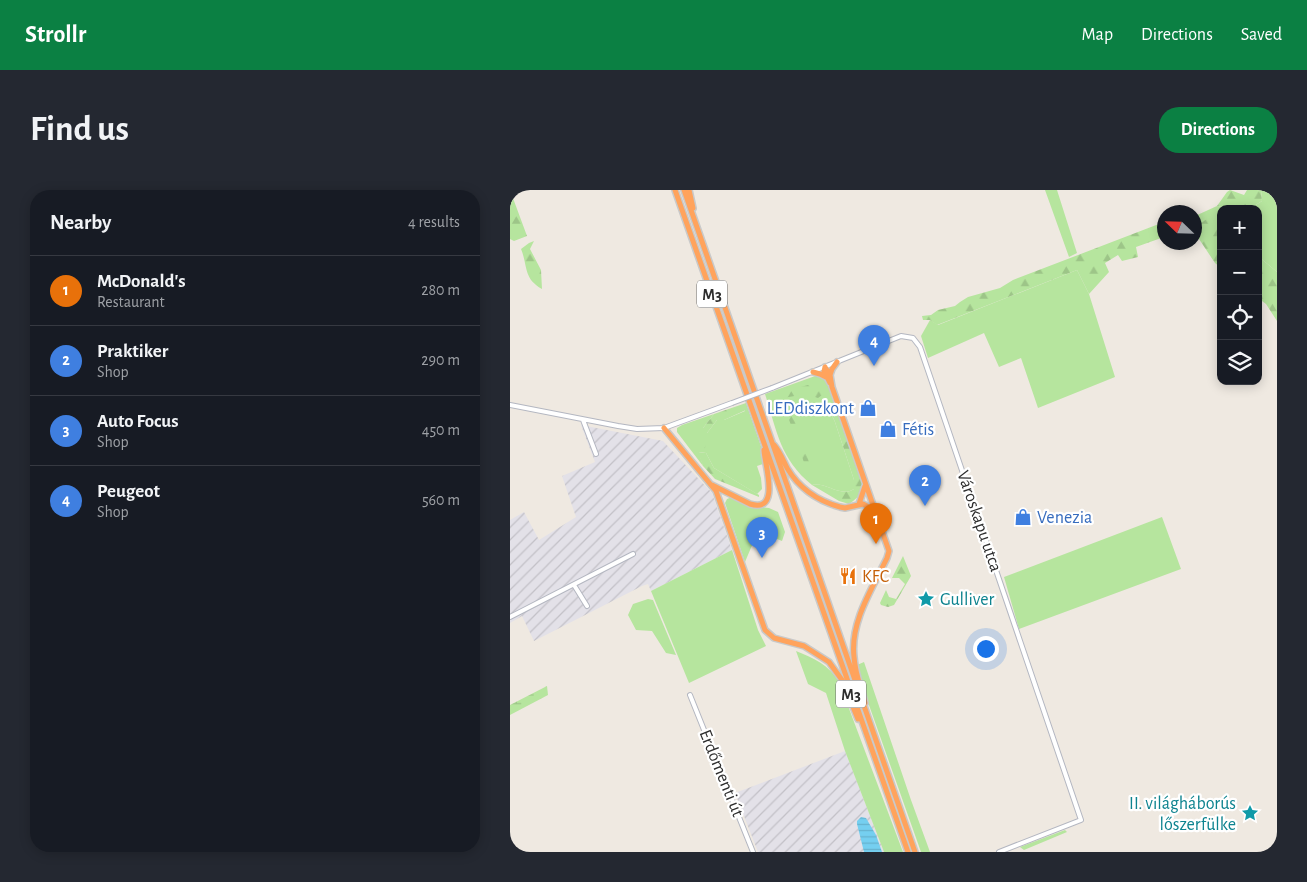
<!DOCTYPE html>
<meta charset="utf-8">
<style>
:root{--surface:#171b24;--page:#242831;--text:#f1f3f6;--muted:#9ea1a6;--line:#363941;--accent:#0b8043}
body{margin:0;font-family:"Alegreya Sans",sans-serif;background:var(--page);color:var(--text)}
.controls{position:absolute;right:15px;top:15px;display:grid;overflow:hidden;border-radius:10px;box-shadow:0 2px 12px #0003}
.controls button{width:45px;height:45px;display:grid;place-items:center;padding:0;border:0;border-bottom:1px solid var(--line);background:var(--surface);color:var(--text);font:25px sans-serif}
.compass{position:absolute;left:647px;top:15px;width:45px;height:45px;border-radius:50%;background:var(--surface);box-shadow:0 2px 12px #0003;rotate:293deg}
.you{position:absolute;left:475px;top:458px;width:18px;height:18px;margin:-12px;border:4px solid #fff;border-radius:50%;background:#1a73e8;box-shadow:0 0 0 8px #1a73e833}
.badge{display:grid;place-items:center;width:32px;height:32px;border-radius:50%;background:var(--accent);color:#fff;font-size:16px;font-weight:700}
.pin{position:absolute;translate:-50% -41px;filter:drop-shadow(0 1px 2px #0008)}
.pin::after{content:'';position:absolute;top:26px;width:18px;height:15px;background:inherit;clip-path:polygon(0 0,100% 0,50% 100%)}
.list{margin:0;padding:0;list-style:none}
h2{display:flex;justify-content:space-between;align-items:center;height:65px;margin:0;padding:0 20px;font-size:21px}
h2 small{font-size:16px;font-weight:400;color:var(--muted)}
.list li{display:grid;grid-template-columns:32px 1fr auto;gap:15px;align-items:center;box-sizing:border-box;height:70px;padding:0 20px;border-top:1px solid var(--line)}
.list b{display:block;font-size:19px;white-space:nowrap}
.list p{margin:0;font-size:16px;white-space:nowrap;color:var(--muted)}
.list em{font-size:16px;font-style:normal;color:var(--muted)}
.icon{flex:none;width:28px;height:28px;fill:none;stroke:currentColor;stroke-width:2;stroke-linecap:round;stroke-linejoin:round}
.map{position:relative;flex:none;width:767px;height:662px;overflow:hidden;border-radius:20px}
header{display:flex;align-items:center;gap:30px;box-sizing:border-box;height:70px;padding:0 25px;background:var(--accent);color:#fff}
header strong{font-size:24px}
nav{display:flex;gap:28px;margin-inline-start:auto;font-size:18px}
.intro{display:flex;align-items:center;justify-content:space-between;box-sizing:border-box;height:120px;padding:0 30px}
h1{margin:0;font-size:35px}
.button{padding:12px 22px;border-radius:20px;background:var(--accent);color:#fff;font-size:18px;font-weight:700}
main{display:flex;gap:30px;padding:0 30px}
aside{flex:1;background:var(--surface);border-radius:20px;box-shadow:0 2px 12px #0003}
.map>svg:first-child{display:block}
.industrial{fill:url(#industrial-furrows)}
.grass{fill:#b6e59e}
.forest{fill:url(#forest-firs)}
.wetland{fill:url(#wetland-marsh)}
.water{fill:url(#water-rules)}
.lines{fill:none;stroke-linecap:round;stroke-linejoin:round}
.minor-casing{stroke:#b4b7c1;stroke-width:6}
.highway-casing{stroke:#c9c9c9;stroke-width:8}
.minor{stroke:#fff;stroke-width:4}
.highway{stroke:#ffa35c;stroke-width:5}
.minor-bridge-casing{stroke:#b4b7c1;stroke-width:6;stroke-linecap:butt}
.minor-bridge{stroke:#fff;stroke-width:4}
.labels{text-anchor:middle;stroke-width:4.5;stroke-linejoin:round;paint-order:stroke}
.shield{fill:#fff;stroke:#6d6d6d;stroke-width:1}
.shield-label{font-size:16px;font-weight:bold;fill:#2e2e2e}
.shop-label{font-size:18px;fill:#366cbe;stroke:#fff;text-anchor:start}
.street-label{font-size:18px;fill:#2e2e2e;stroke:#fff}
.food-label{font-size:18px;fill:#c56008;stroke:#fff;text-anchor:start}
.culture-label{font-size:18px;fill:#0d838f;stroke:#fff;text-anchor:start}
</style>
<header>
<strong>Strollr</strong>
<nav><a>Map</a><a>Directions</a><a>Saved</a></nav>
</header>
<div class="intro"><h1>Find us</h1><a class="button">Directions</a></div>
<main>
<aside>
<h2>Nearby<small>4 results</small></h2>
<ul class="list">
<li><span class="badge" style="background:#e8710a">1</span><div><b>McDonald's</b><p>Restaurant</p></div><em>280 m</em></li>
<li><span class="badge" style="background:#3f7fe0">2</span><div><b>Praktiker</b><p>Shop</p></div><em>290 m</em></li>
<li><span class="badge" style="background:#3f7fe0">3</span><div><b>Auto Focus</b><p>Shop</p></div><em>450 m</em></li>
<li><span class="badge" style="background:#3f7fe0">4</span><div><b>Peugeot</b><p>Shop</p></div><em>560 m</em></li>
</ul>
</aside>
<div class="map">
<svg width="767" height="662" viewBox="0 0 767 662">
<defs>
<pattern id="industrial-furrows" width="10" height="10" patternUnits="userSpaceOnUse" patternTransform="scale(1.25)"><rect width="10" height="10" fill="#e3e1e8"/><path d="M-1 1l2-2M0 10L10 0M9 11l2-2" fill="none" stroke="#c3c1c7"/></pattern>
<pattern id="forest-firs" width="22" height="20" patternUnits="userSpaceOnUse" patternTransform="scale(1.25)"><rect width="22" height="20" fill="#b6e59e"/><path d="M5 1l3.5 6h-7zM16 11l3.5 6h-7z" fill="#9dc588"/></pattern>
<pattern id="wetland-marsh" width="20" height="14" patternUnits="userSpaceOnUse" patternTransform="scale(1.25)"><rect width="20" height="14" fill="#b6e59e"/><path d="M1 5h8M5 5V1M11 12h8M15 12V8" fill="none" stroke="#9dc588"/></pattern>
<pattern id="water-rules" width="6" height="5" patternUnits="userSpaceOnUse" patternTransform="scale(1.25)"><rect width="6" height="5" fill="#75cff0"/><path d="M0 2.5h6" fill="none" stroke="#66b2ce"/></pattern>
</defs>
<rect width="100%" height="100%" fill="#efe9e1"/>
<path class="industrial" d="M71,235L153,251L202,303L222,360L141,401L138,394L132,396L24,451L12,426L0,433V330L14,322L29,350L66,327L52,286L85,272Z
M335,561L374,662H248L225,603Z"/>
<path class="grass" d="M535,0H547L567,63L559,67Z
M751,0H767V82L748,66V19H739L752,11Z
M707,16L722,19H711V22L689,35L685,41V26Z
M567,80L579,104L605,187L528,218L511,168L489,177L474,143L418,168L411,146L420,130L428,135Z
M308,185C318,190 321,201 325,211L317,215L325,232L344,290V299C330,308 317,292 302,295C270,269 267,241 255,204Z
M236,213L252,259L253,274L247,276L251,288L252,299L247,304L204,278L196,263L189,262L193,276L167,242V238L172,235L204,224L193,238L197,243L207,230H214L235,221Z
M222,307L241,316L259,318L268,322L275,342L272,351L248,341L235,372L215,313L217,309Z
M652,327L671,379L509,439L494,387Z
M222,360L248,440L256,456L179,493L141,401Z
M138,409L143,410L166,465L156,463L142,441L126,440L118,425L123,414Z
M286,461C304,468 319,475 329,492L393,662H374L335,561L316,503L298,494Z
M354,472L401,610L420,662H411L354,501L347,475Z
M555,640L557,642L514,660L510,657Z"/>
<path class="forest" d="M0,0L17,46L4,51L0,49Z
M720,0L734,5L737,0H751L752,11L739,19H722L707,16L717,2Z
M711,22V78L705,73L685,43C687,33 701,26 711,22Z
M654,32V47L626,57L628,67L612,71L608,65L595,73L599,82L579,104L567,80L427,135L420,130H413L412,126L421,125L428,120L445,116L450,112L458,107L490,98L503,90Z
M24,51L20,59L31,80L32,99C13,88 18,76 11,59L19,53Z
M748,66L767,82V131L756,114L748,108Z
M298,195L310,201L312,205L308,208L296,204L273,208L271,207L272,202Z
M325,211L353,292C353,303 348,308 339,314L329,311L302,295C317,292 330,308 344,299V290L325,232L317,214Z
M236,213V220L214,230H207L197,243L195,258L189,259L191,244L189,243L190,239L193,238L204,224Z
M281,220L306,292L302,293L299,285L294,286L292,283L297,281L276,221Z
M188,262L196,263L204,278L249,305V307L205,289L193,276Z
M393,366L401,386L384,415L378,417L371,415L370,413L376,400L379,407L386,409L395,394L389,388H382Z"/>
<path class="wetland" d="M37,496L38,505L0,525V515Z"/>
<path class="water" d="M351,627L356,628L366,645L372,662H354L347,634V631Z"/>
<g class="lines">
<g class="minor-casing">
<path id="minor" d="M262,198L391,146L403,148L410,157L571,630L489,662
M0,215L108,236L127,239L154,238L222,213
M73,230L86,264
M64,395L77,416
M0,427L123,364
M180,505L243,662"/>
</g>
<g class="highway-casing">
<path id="highway" d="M165,0L398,662
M174,0L405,662
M179,0L183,18
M315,177L320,185L322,197L379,361L377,368C362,399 340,432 344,467C345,483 351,498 355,513
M315,177L314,181L320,193
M303,182L310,184L316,187
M320,185L322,179L327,172
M154,238L206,301L255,440L264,448L294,456L319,472L332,490L348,529
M264,255C270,262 273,270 277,278C289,298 308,311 330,317L335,318L353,314L364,320
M202,295L240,314C272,324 254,272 254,260
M349,314L355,296"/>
</g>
<use href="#minor" class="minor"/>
<use href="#highway" class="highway"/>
<g class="minor-bridge-casing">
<path id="minor-bridge" d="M222,213L262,198"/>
</g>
<use href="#minor-bridge" class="minor-bridge"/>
</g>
<defs>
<g id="shop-bare" transform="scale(1.35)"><path d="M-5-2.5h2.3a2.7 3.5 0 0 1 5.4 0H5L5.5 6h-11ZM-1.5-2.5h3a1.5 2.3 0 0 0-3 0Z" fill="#3f7fe0" stroke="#fff" stroke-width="2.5" paint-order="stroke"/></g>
<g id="restaurant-bare" transform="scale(1.35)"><path d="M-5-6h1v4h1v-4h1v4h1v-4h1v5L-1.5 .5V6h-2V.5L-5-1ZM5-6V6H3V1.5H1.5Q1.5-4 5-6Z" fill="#e8710a" stroke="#fff" stroke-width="2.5" paint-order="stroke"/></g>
<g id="sight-bare" transform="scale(1.35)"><path d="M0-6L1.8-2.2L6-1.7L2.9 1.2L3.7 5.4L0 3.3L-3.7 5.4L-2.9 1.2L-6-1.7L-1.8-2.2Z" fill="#0f9aa8" stroke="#fff" stroke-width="2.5" paint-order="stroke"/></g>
</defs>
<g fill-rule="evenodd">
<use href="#shop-bare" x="358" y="218"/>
<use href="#shop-bare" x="378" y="239"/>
<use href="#shop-bare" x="513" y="327"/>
<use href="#restaurant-bare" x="338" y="386"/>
<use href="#sight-bare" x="416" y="409"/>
<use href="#sight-bare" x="740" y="623"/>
</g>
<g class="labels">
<g class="shield">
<rect x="187" y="90.5" width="30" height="27" rx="4"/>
<rect x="326" y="490.5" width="30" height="27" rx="4"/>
</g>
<g class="shield-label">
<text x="202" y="110">M3</text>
<text x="341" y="510">M3</text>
</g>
<g class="shop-label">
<text x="344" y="224" text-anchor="end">LEDdiszkont</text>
<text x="392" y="245">Fétis</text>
<text x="527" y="333">Venezia</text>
</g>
<g class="street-label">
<text transform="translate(470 331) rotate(71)" y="6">Városkapu utca</text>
<text transform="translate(212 583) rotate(68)" y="6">Erdőmenti út</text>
</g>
<g class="food-label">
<text x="352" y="392">KFC</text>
</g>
<g class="culture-label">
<text x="430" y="415">Gulliver</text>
<text x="726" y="619" text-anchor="end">II. világháborús<tspan x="726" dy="21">lőszerfülke</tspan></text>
</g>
</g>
</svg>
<div class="controls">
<button>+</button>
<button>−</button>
<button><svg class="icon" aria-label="locate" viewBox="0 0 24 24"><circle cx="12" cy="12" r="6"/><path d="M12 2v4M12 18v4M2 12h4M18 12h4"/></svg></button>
<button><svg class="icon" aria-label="layers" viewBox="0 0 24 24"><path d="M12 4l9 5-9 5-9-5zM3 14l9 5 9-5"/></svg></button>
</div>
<svg class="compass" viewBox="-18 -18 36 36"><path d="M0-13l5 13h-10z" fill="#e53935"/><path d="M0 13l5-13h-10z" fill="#9ea1a6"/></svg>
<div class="you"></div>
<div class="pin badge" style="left:366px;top:354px;background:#e8710a">1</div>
<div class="pin badge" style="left:415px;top:316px;background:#3f7fe0">2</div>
<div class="pin badge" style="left:252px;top:368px;background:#3f7fe0">3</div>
<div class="pin badge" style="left:364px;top:176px;background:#3f7fe0">4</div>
</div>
</main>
